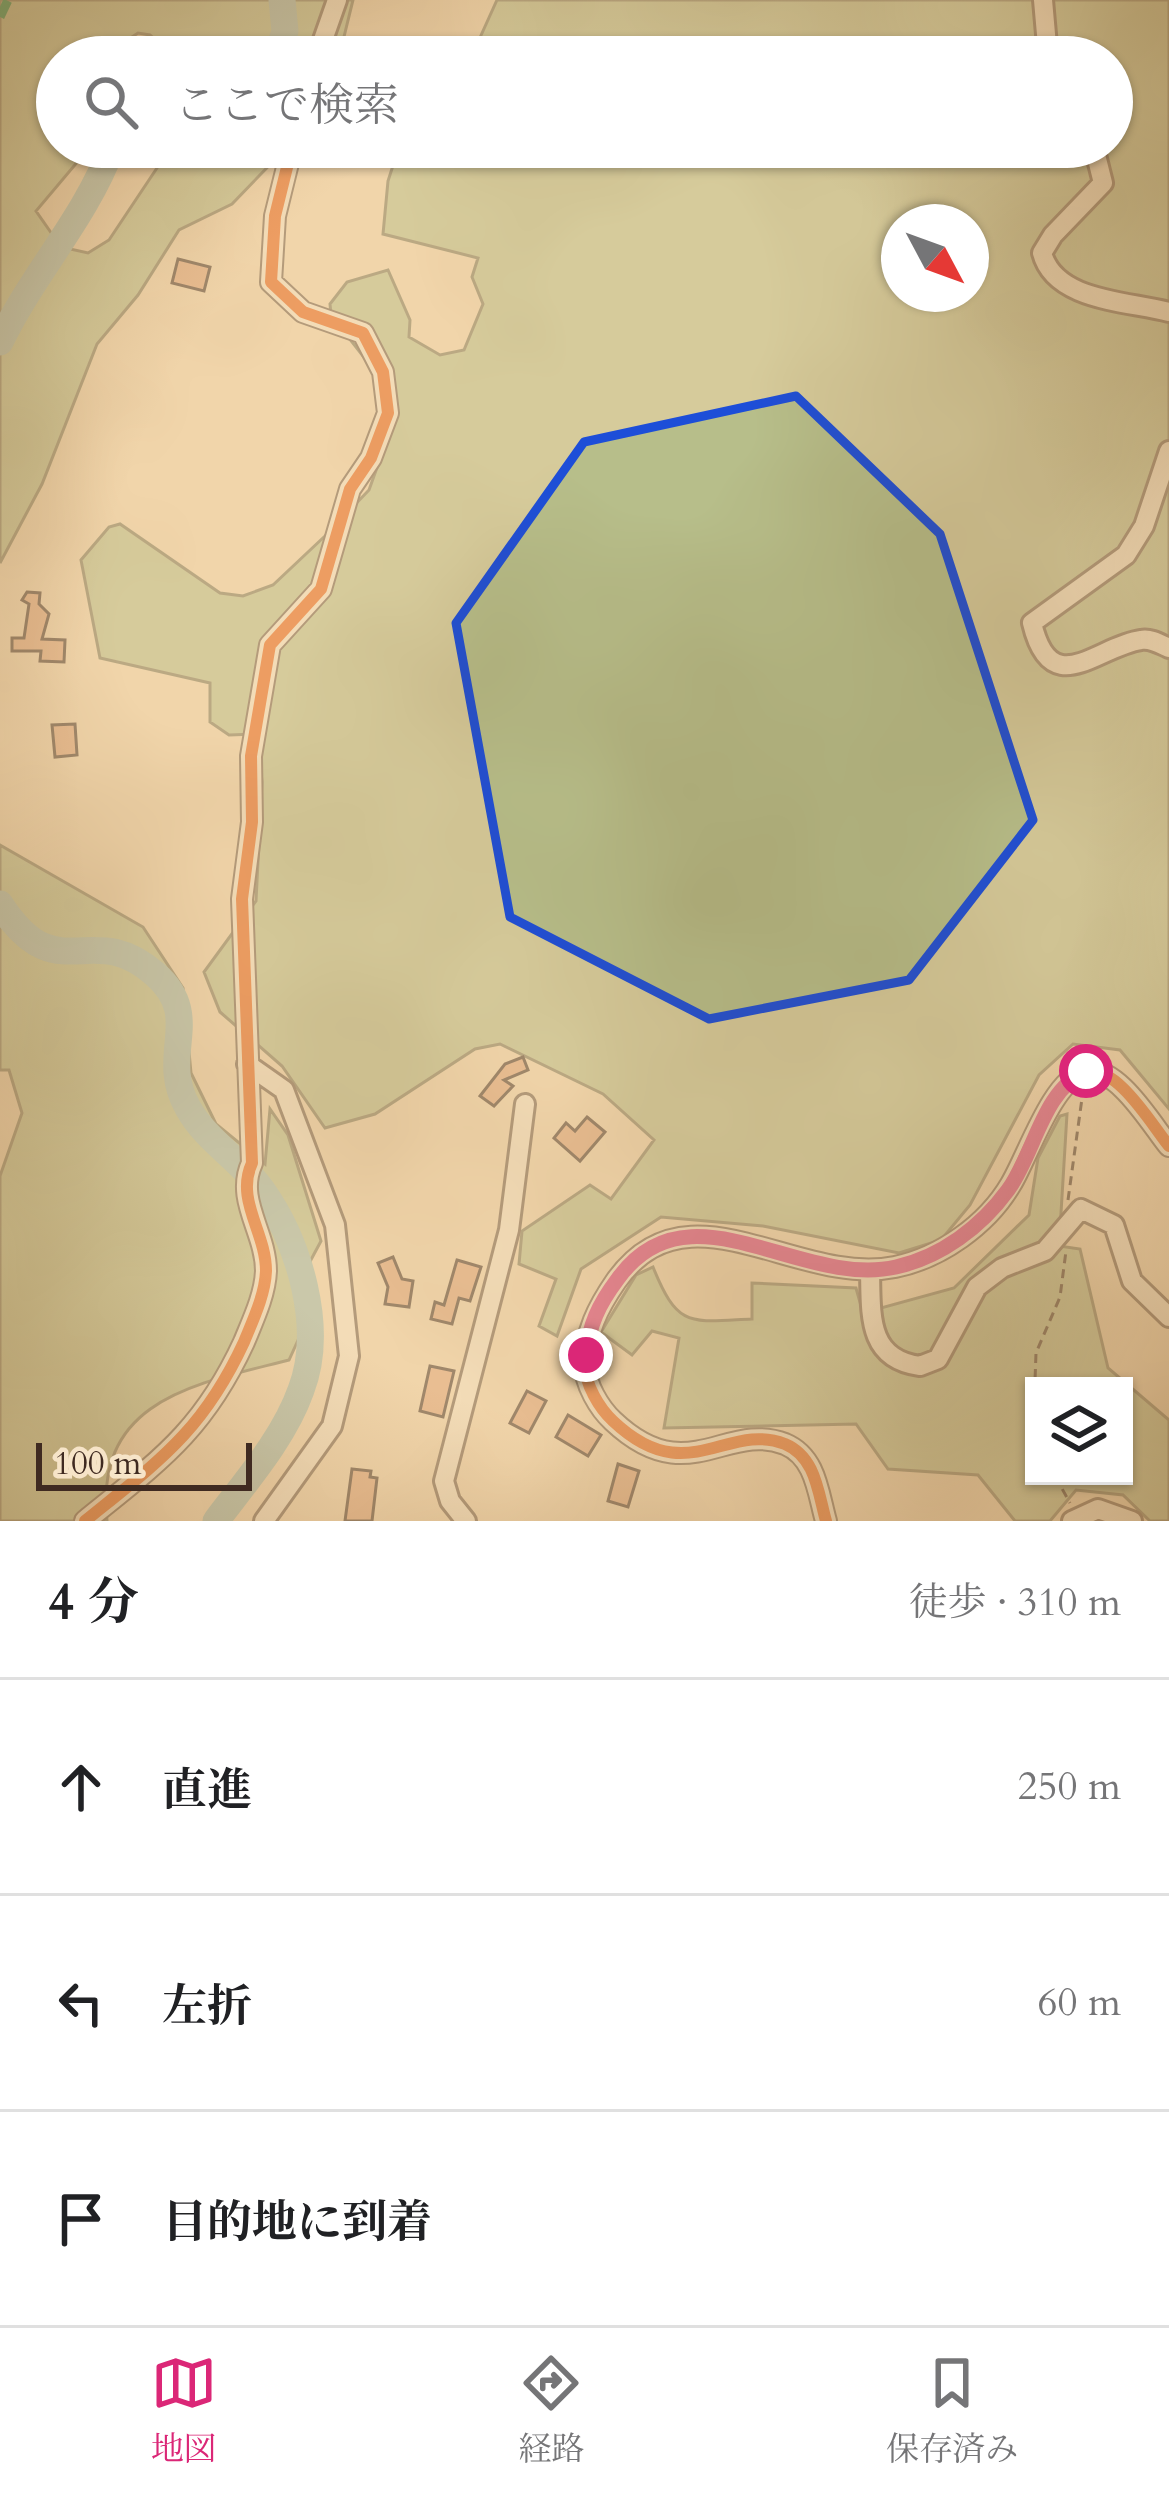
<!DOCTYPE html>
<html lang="ja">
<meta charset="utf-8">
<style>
:root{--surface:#fff;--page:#f6f6f6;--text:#202124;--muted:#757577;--line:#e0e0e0;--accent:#db2777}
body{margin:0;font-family:Cardo,"Noto Serif JP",serif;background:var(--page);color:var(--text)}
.controls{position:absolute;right:36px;bottom:36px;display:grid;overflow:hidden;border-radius:0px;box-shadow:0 3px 9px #0004}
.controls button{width:108px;height:108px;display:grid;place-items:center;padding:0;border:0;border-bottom:3px solid var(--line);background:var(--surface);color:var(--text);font:60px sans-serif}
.compass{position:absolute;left:881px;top:204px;width:108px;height:108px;border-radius:50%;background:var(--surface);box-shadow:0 3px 9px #0004;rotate:131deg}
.scale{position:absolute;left:36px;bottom:30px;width:216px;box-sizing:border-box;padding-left:12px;border:6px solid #3f2a21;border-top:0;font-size:33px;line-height:42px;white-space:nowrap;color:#3f2a21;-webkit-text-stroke:9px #f6e4c8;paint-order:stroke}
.stop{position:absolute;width:36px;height:36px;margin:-27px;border:9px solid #db2777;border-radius:50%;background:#fff}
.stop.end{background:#db2777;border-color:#fff;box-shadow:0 3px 12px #0008}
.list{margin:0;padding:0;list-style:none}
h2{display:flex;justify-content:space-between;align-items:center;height:156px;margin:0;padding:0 48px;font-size:51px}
h2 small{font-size:39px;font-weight:400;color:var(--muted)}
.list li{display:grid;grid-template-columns:78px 1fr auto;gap:36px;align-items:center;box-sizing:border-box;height:216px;padding:0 48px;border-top:3px solid var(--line)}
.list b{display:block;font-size:45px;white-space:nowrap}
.list em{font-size:39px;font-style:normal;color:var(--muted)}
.icon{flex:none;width:66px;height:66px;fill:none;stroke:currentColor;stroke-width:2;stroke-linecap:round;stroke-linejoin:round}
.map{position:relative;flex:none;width:1169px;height:1521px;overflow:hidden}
.search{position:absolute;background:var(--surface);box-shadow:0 3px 9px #0004;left:36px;right:36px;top:36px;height:132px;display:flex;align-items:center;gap:30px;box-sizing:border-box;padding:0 42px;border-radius:66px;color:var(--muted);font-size:45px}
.sheet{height:804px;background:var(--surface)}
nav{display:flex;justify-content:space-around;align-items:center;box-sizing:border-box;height:168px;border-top:3px solid var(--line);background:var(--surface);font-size:33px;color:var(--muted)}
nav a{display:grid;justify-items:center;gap:6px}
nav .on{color:var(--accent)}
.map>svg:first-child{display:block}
.green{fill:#b7be8a;stroke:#7b7456;stroke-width:3;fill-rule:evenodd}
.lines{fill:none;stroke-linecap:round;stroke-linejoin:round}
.river{stroke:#9bb9aa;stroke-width:27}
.building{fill:#e1a277;stroke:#3f2a21;stroke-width:3}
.minor-casing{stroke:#6c5543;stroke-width:24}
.path{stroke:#3f2a21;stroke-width:3;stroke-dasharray:9 6;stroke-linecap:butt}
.minor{stroke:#f6e4c8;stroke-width:18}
.quiet{stroke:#00873e;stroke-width:9;stroke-dasharray:18 9;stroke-linecap:butt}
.cycleway-casing{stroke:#f6e4c8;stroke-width:20}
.cycleway{stroke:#e8590c;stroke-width:12}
.route{stroke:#db2777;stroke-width:15}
.marked{fill:none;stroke:#1d4ed8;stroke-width:9;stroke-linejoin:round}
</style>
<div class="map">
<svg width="1169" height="1521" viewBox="0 0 1169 1521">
<rect width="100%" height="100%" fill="#f1d5aa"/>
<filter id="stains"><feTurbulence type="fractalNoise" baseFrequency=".00167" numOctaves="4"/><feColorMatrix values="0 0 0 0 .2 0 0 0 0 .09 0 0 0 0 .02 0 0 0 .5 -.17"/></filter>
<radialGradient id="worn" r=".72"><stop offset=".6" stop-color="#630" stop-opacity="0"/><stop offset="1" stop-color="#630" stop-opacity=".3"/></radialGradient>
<path class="green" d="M0,0H353L339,57H174L150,35L138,33L126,41L123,57H57V147H90L36,211L61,247L88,253L109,240L171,147H287L232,204L179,230L138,295L97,344L42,484L0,563Z
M497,0H1169V1109L1120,1050L1073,1044L1039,1075L970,1205L941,1240L899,1253L763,1226L661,1217L581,1269L557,1336L539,1326L556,1279L519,1264L522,1231L590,1185L611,1199L654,1140L603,1094L500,1044L475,1049L375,1114L325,1128L282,1066L220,1012L204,972L256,901L262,782L257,734L229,735L210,722V683L100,658L81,560L109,527L120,524L220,593L243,596L273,585L325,536L369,490L393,423L391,392L331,315L330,304L347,282L388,270L410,320L409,337L440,355L464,350L483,304L472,277L478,258L383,234L388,181L399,147H1112V57H463L478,42ZM899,222H971V294H899Z
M0,845L143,927L183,988L191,1073L216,1124L265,1164L270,1109L288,1135L321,1241L298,1284L299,1338L289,1360C196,1384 94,1399 107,1521H0V1176L22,1113L9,1070H0Z
M1067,1114L1059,1246L1080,1249L1108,1368L1169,1420V1521H1150L1123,1495L1076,1490L1050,1521H1015L978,1475L888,1469L856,1424L664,1428L679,1338L652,1331L632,1355L601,1332L636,1275L653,1267C678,1329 690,1322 752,1319V1283L856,1288L863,1313L954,1288L1029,1215L1038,1158L1060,1116ZM1034,1386H1124V1476H1034Z"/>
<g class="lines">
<path class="river" d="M277,57L285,31L282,0
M0,342C33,273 85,219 112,147
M0,904C58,993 90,917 155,974C205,1018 157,1054 188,1108C206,1141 241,1160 262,1190C299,1242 325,1328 301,1390C284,1438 246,1481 216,1521"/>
</g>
<path class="building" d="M178,259L210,267L204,291L172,283Z
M27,592L40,593L39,604L49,614L42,639L65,640L64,662L40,661L41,651H12V638H24L29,604L22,600Z
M75,724L77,755L55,757L52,725Z
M523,1057L528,1070L504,1080L513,1086L494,1106L480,1096L505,1064Z
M587,1117L605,1132L580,1161L554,1138L566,1123L575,1131Z
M393,1257L402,1279L413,1281L409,1307L385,1304L388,1287L378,1263Z
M457,1260L481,1267L470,1301L459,1298L452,1324L431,1319L435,1302L444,1305Z
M430,1366L454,1371L443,1417L420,1411Z
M527,1391L546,1401L529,1433L510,1423Z
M568,1415L601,1435L588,1456L556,1437Z
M618,1464L639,1471L628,1507L608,1501Z
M352,1469L371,1471L370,1477L377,1478L372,1521H345Z"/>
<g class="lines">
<g class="minor-casing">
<path id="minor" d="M1043,0L1048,57
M317,57L337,0
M1094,147L1103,183L1053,235L1042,253C1055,302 1129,301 1169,312
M1169,451L1144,526L1126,555L1032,623C1051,703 1097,646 1141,640C1151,638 1160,644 1169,648
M247,1064L284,1090L335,1225L349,1356L332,1426L264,1521
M870,1270C871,1315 867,1359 920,1366L938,1359L977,1287L1002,1268L1045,1251L1081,1209L1114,1225L1132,1281L1169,1317
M85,1521C159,1461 203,1431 244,1342C253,1320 265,1295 266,1271C266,1232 235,1200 252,1163L242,899L252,822L251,756L270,645L321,589L350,489L371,458L388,413L383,372L363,333L303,312L271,282L275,216L292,147
M466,1521L450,1501L444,1481L509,1230L525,1104
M826,1521C818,1493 816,1457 785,1444C726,1421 687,1491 613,1421C599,1408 585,1384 585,1365C585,1333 598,1307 616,1281C688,1179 796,1287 895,1267C940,1258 987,1225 1011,1184C1028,1156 1052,1081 1084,1072C1116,1063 1151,1124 1169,1146
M1072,1521L1098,1509L1132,1521"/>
</g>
<path class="path" d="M1068,1200L1083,1091
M1034,1408L1036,1353L1060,1297L1066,1251
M1055,1476L1070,1503"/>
<use href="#minor" class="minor"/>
<path class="quiet" d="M0,17L8,0"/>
<g class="cycleway-casing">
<path id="cycleway" d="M85,1521C159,1461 203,1431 244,1342C253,1320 265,1295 266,1271C266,1232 235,1200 252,1163L242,899L252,822L251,756L270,645L321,589L350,489L371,458L388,413L383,372L363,333L303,312L271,282L275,216L292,147
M826,1521C818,1493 816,1457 785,1444C726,1421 687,1491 613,1421C599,1408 585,1384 585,1365C585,1333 598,1307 616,1281C688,1179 796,1287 895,1267C940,1258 987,1225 1011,1184C1028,1156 1052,1081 1084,1072C1116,1063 1151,1124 1169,1146"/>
</g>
<use href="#cycleway" class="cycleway"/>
</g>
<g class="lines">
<path class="route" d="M586,1355C589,1325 599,1304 617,1280C688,1179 799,1289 896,1267C941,1257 981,1227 1008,1190C1035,1153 1042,1091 1086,1071"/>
</g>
<path d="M0 0H1169V1521H0ZM796,396L940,534L1033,820L909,980L709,1019L510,917L456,623L584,442Z" fill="#f1d5aa" fill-opacity=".55" fill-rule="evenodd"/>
<path class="marked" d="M796,396L940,534L1033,820L909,980L709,1019L510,917L456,623L584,442Z"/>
<rect width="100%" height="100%" filter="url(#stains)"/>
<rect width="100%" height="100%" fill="url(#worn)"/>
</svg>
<div class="controls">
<button><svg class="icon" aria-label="layers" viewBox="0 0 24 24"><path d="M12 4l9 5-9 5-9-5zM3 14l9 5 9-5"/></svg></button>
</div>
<svg class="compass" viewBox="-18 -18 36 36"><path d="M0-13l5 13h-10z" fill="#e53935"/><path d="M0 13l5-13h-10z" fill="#757577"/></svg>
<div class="scale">100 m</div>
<div class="stop" style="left:1086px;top:1071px"></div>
<div class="stop end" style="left:586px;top:1355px"></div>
<div class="search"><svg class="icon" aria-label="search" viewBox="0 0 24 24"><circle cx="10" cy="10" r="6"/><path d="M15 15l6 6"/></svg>ここで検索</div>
</div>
<section class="sheet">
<h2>4 分<small>徒歩 · 310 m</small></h2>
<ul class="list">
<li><svg class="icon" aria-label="ahead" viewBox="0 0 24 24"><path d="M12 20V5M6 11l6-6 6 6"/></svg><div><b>直進</b></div><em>250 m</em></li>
<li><svg class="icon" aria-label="left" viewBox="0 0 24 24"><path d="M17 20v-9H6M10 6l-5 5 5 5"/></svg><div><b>左折</b></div><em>60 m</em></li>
<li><svg class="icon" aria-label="arrive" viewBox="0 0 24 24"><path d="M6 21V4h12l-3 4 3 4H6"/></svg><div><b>目的地に到着</b></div></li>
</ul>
</section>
<nav>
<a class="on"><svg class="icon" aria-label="map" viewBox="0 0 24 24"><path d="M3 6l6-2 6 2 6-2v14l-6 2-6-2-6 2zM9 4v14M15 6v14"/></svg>地図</a>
<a><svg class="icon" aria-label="directions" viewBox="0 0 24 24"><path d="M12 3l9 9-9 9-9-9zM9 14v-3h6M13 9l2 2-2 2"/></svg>経路</a>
<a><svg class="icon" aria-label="saved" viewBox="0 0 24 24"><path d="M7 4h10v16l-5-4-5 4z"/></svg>保存済み</a>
</nav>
